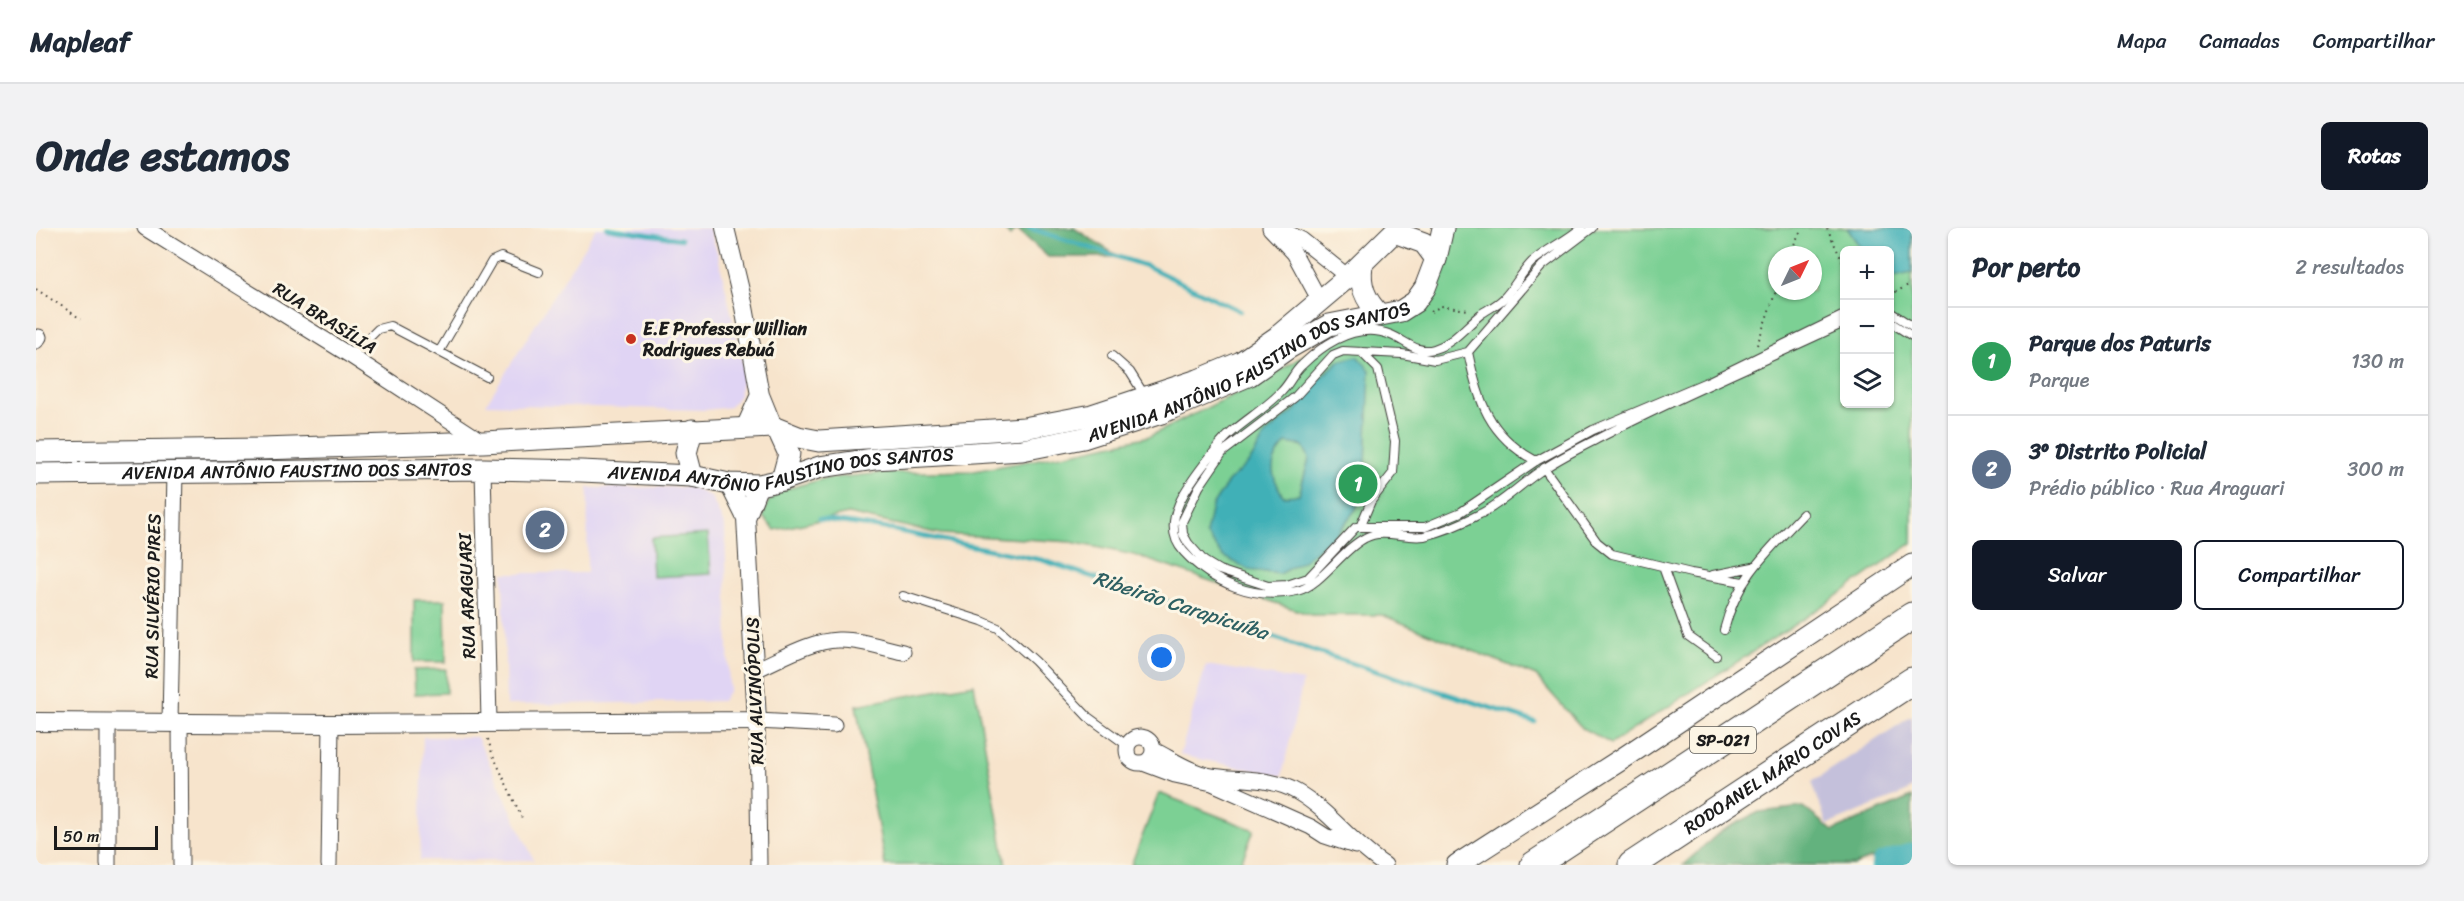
<!DOCTYPE html>
<html lang="pt">
<meta charset="utf-8">
<style>
:root{--surface:#fff;--page:#f2f2f3;--text:#1f2937;--muted:#747a83;--line:#e0e1e3;--accent:#111827}
body{margin:0;font-family:Sriracha,sans-serif;background:var(--page);color:var(--text)}
.controls{position:absolute;right:18px;top:18px;display:grid;overflow:hidden;border-radius:9px;box-shadow:0 2px 4px #0004}
.controls button{width:54px;height:54px;display:grid;place-items:center;padding:0;border:0;border-bottom:2px solid var(--line);background:var(--surface);color:var(--text);font:30px sans-serif}
.compass{position:absolute;left:1732px;top:18px;width:54px;height:54px;border-radius:50%;background:var(--surface);box-shadow:0 2px 4px #0004;rotate:47deg}
.scale{position:absolute;left:18px;bottom:15px;width:104px;box-sizing:border-box;padding-left:6px;border:3px solid #1c1c1c;border-top:0;font-size:16px;line-height:21px;white-space:nowrap;color:#1c1c1c;-webkit-text-stroke:4px #fcf5e5;paint-order:stroke}
.you{position:absolute;left:1126px;top:430px;width:21px;height:21px;margin:-15px;border:4px solid #fff;border-radius:50%;background:#1a73e8;box-shadow:0 0 0 9px #1a73e833}
.badge{display:grid;place-items:center;width:39px;height:39px;border-radius:50%;background:var(--accent);color:#fff;font-size:20px;font-weight:700}
.pin{position:absolute;translate:-50% -50%;border:3px solid #fff;box-shadow:0 2px 6px #0006}
.list{margin:0;padding:0;list-style:none}
h2{display:flex;justify-content:space-between;align-items:center;height:78px;margin:0;padding:0 24px;font-size:26px}
h2 small{font-size:20px;font-weight:400;color:var(--muted)}
.list li{display:grid;grid-template-columns:39px 1fr auto;gap:18px;align-items:center;box-sizing:border-box;height:108px;padding:0 24px;border-top:2px solid var(--line)}
.list b{display:block;font-size:22px;white-space:nowrap}
.list p{margin:0;font-size:20px;white-space:nowrap;color:var(--muted)}
.list em{font-size:20px;font-style:normal;color:var(--muted)}
.actions{display:flex;gap:12px;padding:18px 24px}
.actions a{flex:1;padding:14px 0;border:2px solid var(--accent);border-radius:9px;text-align:center;font-size:21px;color:var(--accent)}
.actions .main{background:var(--accent);color:#fff}
.icon{flex:none;width:33px;height:33px;fill:none;stroke:currentColor;stroke-width:2;stroke-linecap:round;stroke-linejoin:round}
.map{position:relative;flex:none;width:1876px;height:637px;overflow:hidden;border-radius:9px}
header{display:flex;align-items:center;gap:36px;box-sizing:border-box;height:84px;padding:0 30px;background:var(--surface);border-bottom:2px solid var(--line)}
header strong{font-size:28px}
nav{display:flex;gap:33px;margin-inline-start:auto;font-size:21px}
.intro{display:flex;align-items:center;justify-content:space-between;box-sizing:border-box;height:144px;padding:0 36px}
h1{margin:0;font-size:42px}
.button{padding:15px 27px;border-radius:9px;background:var(--accent);color:#fff;font-size:21px;font-weight:700}
main{display:flex;gap:36px;padding:0 36px}
aside{flex:1;background:var(--surface);border-radius:9px;box-shadow:0 2px 4px #0004}
.map>svg:first-child{display:block}
.built{fill:#e0d4f4}
.industrial{fill:#c4c0db}
.green{fill:#7bd094;stroke:#4c7658;stroke-width:1.5;fill-rule:evenodd}
.forest{fill:#64b27e;stroke:#40674d;stroke-width:1.5}
.water{fill:#3fb0b7;stroke:#2e666a;stroke-width:1.5;fill-rule:evenodd}
.lines{fill:none;stroke-linecap:round;stroke-linejoin:round}
.stream{stroke:#3fb0b7;stroke-width:4.5}
.river{stroke:#3fb0b7;stroke-width:26}
.service-casing{stroke:#3d3a36;stroke-width:10}
.minor-casing{stroke:#3d3a36;stroke-width:17}
.tertiary-casing{stroke:#3d3a36;stroke-width:20}
.secondary-casing{stroke:#3d3a36;stroke-width:23}
.motorway-casing{stroke:#3d3a36;stroke-width:29}
.path{stroke:#3d3a36;stroke-width:2;stroke-dasharray:1.5 4.5;stroke-linecap:butt}
.service{stroke:#fff;stroke-width:8}
.minor{stroke:#fff;stroke-width:15}
.tertiary{stroke:#fff;stroke-width:18}
.secondary{stroke:#fff;stroke-width:21}
.motorway{stroke:#fff;stroke-width:27}
.poi-dot{fill:#c8321e;stroke:#fcf5e5;stroke-width:2}
.labels{text-anchor:middle;stroke-width:6;stroke-linejoin:round;paint-order:stroke}
.shield{fill:#fcf5e5;stroke:#5f5d58;stroke-width:1.5}
.shield-label{font-size:16px;font-weight:bold;fill:#1c1c1c}
.street-label{font-size:18px;fill:#1c1c1c;stroke:#fcf5e5}
.poi-label{font-size:18px;font-weight:bold;fill:#1c1c1c;stroke:#fcf5e5;text-anchor:start}
.water-label{font-size:20px;font-style:italic;fill:#2c5f62;stroke:#fcf5e5}
</style>
<header>
<strong>Mapleaf</strong>
<nav><a>Mapa</a><a>Camadas</a><a>Compartilhar</a></nav>
</header>
<div class="intro"><h1>Onde estamos</h1><a class="button">Rotas</a></div>
<main>
<div class="map">
<svg width="1876" height="637" viewBox="0 0 1876 637">
<rect width="100%" height="100%" fill="#fcf5e5"/>
<filter id="ink" filterUnits="userSpaceOnUse"><feTurbulence type="fractalNoise" baseFrequency=".0167" numOctaves="2"/><feDisplacementMap in="SourceGraphic" scale="12" xChannelSelector="R" yChannelSelector="G"/><feConvolveMatrix kernelMatrix="1 2 1 2 8 2 1 2 1" color-interpolation-filters="sRGB"/></filter>
<filter id="wash" filterUnits="userSpaceOnUse"><feTurbulence type="fractalNoise" baseFrequency=".008" numOctaves="4" result="noise"/><feDisplacementMap in="SourceGraphic" scale="24" xChannelSelector="R" yChannelSelector="G"/><feGaussianBlur stdDeviation="1.35" result="paint"/><feColorMatrix in="noise" values="0 0 0 0 0 0 0 0 0 0 0 0 0 0 0 0 0 1.4 0 .05"/><feComposite in="paint" operator="in"/></filter>
<g filter="url(#wash)">
<rect width="100%" height="100%" fill="#f7e4cc"/>
<path class="built" d="M560,0H673L681,24L708,140L703,167L694,179L670,182L450,176Z
M656,259L675,269L689,298L693,462L686,473L470,477L467,345H551L552,260Z
M1170,437L1267,453L1246,548L1144,527Z
M387,509H441L498,632H384Z"/>
<path class="industrial" d="M1876,488V560L1868,565L1791,597L1776,554Z"/>
<path class="green" d="M1418,0H1876V315L1775,386L1575,516L1546,500L1500,448L1346,387H1275L1098,327L1035,314L905,306L812,286L739,302L727,289L732,274L747,262L787,251L846,245L938,243L1041,224L1114,208L1235,148L1284,117L1396,73ZM1808,22H1854V176H1808ZM1741,27H1777V63H1741Z
M672,306L675,346L617,349L615,310Z
M378,372H409L410,434H378Z
M410,441V465L379,466L378,442Z
M938,456L970,637H849L820,477Z
M1123,565L1218,602L1204,637H1095Z"/>
<path class="forest" d="M967,0H1038L1083,29H1012L981,1L974,8Z
M1876,569V616L1818,637H1647L1685,603L1723,584L1767,579L1797,603Z"/>
<path class="water" d="M1811,0H1876V45L1858,49L1854,47V22H1826Z
M1321,128L1334,142L1329,259L1320,281L1304,302L1269,332L1243,346L1213,342L1187,328L1170,306L1176,278L1192,254L1214,233L1230,206L1259,182L1280,154L1303,133ZM1250,215L1267,218L1273,230L1263,267L1247,268C1234,245 1232,235 1250,215Z"/>
<g class="lines">
<path class="stream" d="M571,0L645,11
M993,0L1113,39L1204,83
M783,291L847,300L1006,332L1284,425L1499,494"/>
<path class="river" d="M1848,637L1876,628"/>
</g>
</g>
<g filter="url(#ink)">
<g class="lines">
<g class="service-casing">
<path id="service" d="M1545,0C1530,13 1511,21 1496,34C1485,45 1478,60 1467,71C1461,77 1452,81 1445,86C1429,99 1418,115 1398,121C1381,126 1370,113 1355,107C1322,94 1290,114 1266,137C1258,144 1254,155 1246,163C1228,183 1196,199 1181,220C1161,246 1118,292 1148,324C1177,355 1218,373 1261,363C1286,357 1305,322 1329,310C1347,300 1369,311 1388,308C1406,304 1427,295 1444,286C1468,275 1486,254 1509,240C1527,228 1548,218 1567,208C1646,167 1728,133 1808,95
M1556,0L1506,38L1432,124L1399,132L1366,126L1307,123L1297,127L1259,169L1187,224L1163,259L1146,294L1147,306L1152,315L1168,333L1183,342L1232,358L1251,357L1272,350L1320,299H1389L1425,284L1500,233L1557,202L1673,153L1808,87
M1854,84L1876,98
M1854,94L1876,108
M403,124L456,33L465,29L503,44
M1432,124C1442,173 1453,208 1500,233
M315,128L342,101L354,98L451,149
M1076,128L1094,144L1109,168
M1508,240L1561,314L1576,326L1655,345L1707,354
M1324,299L1335,273L1357,245L1359,213L1342,141L1325,124
M1627,339L1652,408L1680,428
M1677,347L1717,339
M867,368L946,393L962,400L999,433L1052,489L1092,518
M1688,402C1701,350 1732,323 1767,286"/>
</g>
<g class="minor-casing">
<path id="minor" d="M109,0L315,128L447,214
M1234,0L1258,25L1284,73
M1242,0L1266,12L1312,49
M0,113L3,109
M447,241L453,493
M719,442C745,431 773,413 802,412C823,411 847,420 867,424
M72,494V637
M134,494L139,244
M144,494L145,637
M1091 522a13 13 0 1 1 26 0a13 13 0 1 1-26 0Z
M1118,522C1134,530 1154,544 1171,547C1201,553 1234,548 1261,564C1294,583 1317,617 1349,637
M1107,535L1139,547L1176,555L1275,599L1289,608L1319,618
M293,637L295,496
M723,637L721,493L798,497"/>
</g>
<g class="tertiary-casing">
<path id="tertiary" d="M689,0L708,79L724,167L737,199
M709,200L724,167
M710,290L723,257
M0,494L295,496L721,493L710,290L693,256"/>
</g>
<g class="secondary-casing">
<g id="secondary">
<path d="M1358,4L1388,15L1400,31"/>
<path d="M1326,37C1323,57 1329,72 1344,87"/>
<path d="M742,202L753,226L746,252"/>
<path d="M0,224L225,221L447,214L737,199L762,209L783,213L988,200L1056,187L1162,152L1205,134L1241,109L1312,49L1362,0"/>
<path id="s1" d="M0,246L447,241L545,243L656,248L693,256L723,257L746,252L784,239L838,231L986,222L1047,210L1125,185L1214,147L1251,121L1293,97L1365,83L1379,74L1389,60L1400,31L1407,0"/>
<path d="M656,248L650,225L656,202"/>
<path d="M1421,637L1589,529L1876,337"/>
</g>
</g>
<g class="motorway-casing">
<g id="motorway">
<path d="M1498,637L1876,388"/>
<path id="s2" d="M1596,637L1876,453"/>
</g>
</g>
<path class="path" d="M1791,0L1808,37
M1753,27L1766,0
M0,61L45,91
M1854,67L1876,55
M1395,84L1405,78L1432,82
M1721,117L1741,60
M452,511L456,525L486,590"/>
<use href="#service" class="service"/>
<use href="#minor" class="minor"/>
<use href="#tertiary" class="tertiary"/>
<use href="#secondary" class="secondary"/>
<use href="#motorway" class="motorway"/>
</g>
</g>
<circle class="poi-dot" cx="595" cy="111" r="6"/>
<g class="labels">
<rect class="shield" x="1654" y="499" width="66" height="26" rx="4.5"/>
<g class="shield-label">
<text x="1687" y="518">SP-021</text>
</g>
<g class="street-label">
<text transform="translate(289 90) rotate(32)" y="6">RUA BRASÍLIA</text>
<text dy="6" stroke="none"><textPath href="#s1" startOffset="1233">AVENIDA ANTÔNIO FAUSTINO DOS SANTOS</textPath></text>
<text dy="6" stroke="none"><textPath href="#s1" startOffset="747">AVENIDA ANTÔNIO FAUSTINO DOS SANTOS</textPath></text>
<text dy="6" stroke="none"><textPath href="#s1" startOffset="261">AVENIDA ANTÔNIO FAUSTINO DOS SANTOS</textPath></text>
<text transform="translate(117 368) rotate(-89)" y="6">RUA SILVÉRIO PIRES</text>
<text transform="translate(431 368) rotate(-92)" y="6">RUA ARAGUARI</text>
<text transform="translate(719 463) rotate(-92)" y="6">RUA ALVINÓPOLIS</text>
<text dy="6" stroke="none"><textPath href="#s2" startOffset="168">RODOANEL MÁRIO COVAS</textPath></text>
</g>
<g class="poi-label">
<text x="607" y="107">E.E Professor Willian<tspan x="607" dy="21">Rodrigues Rebuá</tspan></text>
</g>
<g class="water-label">
<text transform="translate(1145 377) rotate(18)" y="7">Ribeirão Carapicuíba</text>
</g>
</g>
</svg>
<div class="controls">
<button>+</button>
<button>−</button>
<button><svg class="icon" aria-label="layers" viewBox="0 0 24 24"><path d="M12 4l9 5-9 5-9-5zM3 14l9 5 9-5"/></svg></button>
</div>
<svg class="compass" viewBox="-18 -18 36 36"><path d="M0-13l5 13h-10z" fill="#e53935"/><path d="M0 13l5-13h-10z" fill="#747a83"/></svg>
<div class="scale">50 m</div>
<div class="you"></div>
<div class="pin badge" style="left:1322px;top:256px;background:#2e9e5b">1</div>
<div class="pin badge" style="left:509px;top:302px;background:#5c6f8a">2</div>
</div>
<aside>
<h2>Por perto<small>2 resultados</small></h2>
<ul class="list">
<li><span class="badge" style="background:#2e9e5b">1</span><div><b>Parque dos Paturis</b><p>Parque</p></div><em>130 m</em></li>
<li><span class="badge" style="background:#5c6f8a">2</span><div><b>3º Distrito Policial</b><p>Prédio público · Rua Araguari</p></div><em>300 m</em></li>
</ul>
<div class="actions"><a class="main">Salvar</a><a>Compartilhar</a></div>
</aside>
</main>
